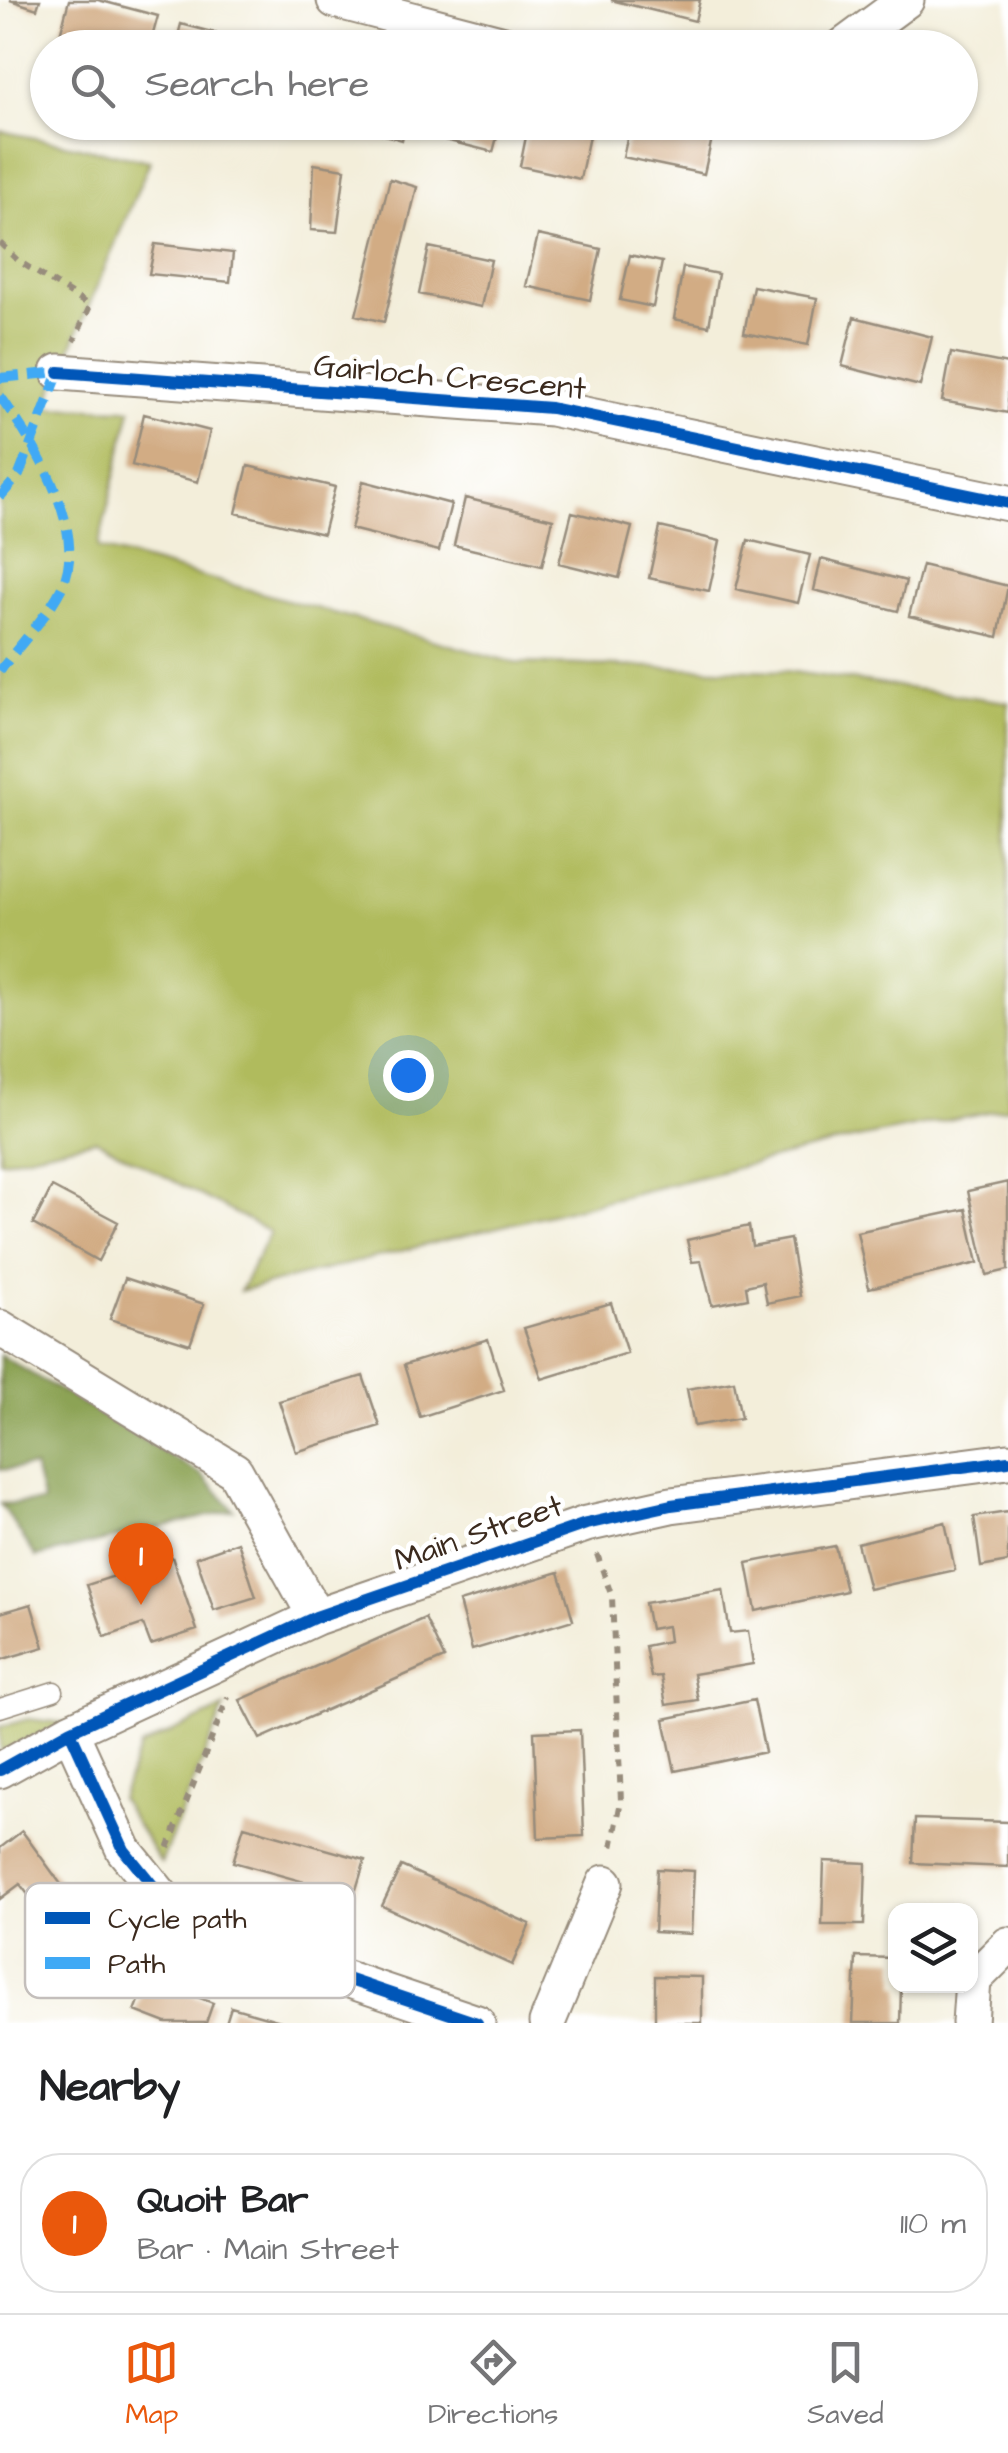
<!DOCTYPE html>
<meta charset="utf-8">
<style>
:root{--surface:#fff;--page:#f6f6f6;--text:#202124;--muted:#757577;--line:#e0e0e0;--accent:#ea580c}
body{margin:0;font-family:"Architects Daughter",sans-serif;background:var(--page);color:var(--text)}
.controls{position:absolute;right:30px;bottom:30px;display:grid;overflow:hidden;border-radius:20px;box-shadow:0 2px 8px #0004}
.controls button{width:90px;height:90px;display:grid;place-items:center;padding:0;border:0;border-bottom:2px solid var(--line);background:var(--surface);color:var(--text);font:50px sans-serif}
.you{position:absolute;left:408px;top:1075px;width:35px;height:35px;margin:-25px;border:8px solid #fff;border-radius:50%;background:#1a73e8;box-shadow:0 0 0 15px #1a73e833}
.badge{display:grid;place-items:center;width:65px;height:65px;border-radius:50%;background:var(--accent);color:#fff;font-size:32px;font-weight:700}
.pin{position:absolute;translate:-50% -82px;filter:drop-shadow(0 2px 5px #0008)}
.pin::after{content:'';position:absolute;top:52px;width:35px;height:30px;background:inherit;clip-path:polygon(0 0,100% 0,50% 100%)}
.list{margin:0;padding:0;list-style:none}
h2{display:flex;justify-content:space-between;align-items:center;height:130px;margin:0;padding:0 40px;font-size:42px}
h2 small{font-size:32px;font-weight:400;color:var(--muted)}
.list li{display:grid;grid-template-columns:65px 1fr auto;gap:30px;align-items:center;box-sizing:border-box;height:140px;margin:0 20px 20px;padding:0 20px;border:2px solid var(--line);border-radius:40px}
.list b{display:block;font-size:38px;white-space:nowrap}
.list p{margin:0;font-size:32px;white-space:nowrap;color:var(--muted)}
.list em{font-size:32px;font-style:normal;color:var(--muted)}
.icon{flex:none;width:55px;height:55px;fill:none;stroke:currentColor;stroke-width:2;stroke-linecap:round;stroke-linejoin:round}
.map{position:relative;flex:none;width:1008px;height:2023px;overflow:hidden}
.search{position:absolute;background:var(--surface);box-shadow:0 2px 8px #0004;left:30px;right:30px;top:30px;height:110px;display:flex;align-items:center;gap:25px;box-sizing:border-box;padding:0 35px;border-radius:55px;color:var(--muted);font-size:38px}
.sheet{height:290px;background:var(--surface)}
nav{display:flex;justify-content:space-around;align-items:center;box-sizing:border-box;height:140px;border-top:2px solid var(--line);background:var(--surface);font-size:28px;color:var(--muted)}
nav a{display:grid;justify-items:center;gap:5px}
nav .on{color:var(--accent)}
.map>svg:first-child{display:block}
.green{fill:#b0bb5d;stroke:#76723e;stroke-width:2.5}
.forest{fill:#8ca354;stroke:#646639;stroke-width:2.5}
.building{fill:#d2ac84}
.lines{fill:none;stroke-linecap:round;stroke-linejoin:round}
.service-casing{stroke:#978c7c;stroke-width:21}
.minor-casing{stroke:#978c7c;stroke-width:39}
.path{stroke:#978c7c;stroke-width:6;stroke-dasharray:8 8;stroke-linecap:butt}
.service{stroke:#fff;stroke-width:18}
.minor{stroke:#fff;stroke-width:35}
.quiet{stroke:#3fa9f5;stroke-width:10;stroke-dasharray:20 10;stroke-linecap:butt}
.cycleway-casing{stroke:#fff;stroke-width:19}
.cycleway{stroke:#0057b8;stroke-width:12}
.labels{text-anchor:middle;stroke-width:9;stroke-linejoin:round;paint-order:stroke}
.street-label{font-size:32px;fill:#3b2a1e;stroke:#fff}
.key{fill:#fff;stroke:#c4bfbc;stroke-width:2.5}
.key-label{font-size:28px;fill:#3b2a1e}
</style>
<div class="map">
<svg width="1008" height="2023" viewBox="0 0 1008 2023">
<rect width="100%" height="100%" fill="#fff"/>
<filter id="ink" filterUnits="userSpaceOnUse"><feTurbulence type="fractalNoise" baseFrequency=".01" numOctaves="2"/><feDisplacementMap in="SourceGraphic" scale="20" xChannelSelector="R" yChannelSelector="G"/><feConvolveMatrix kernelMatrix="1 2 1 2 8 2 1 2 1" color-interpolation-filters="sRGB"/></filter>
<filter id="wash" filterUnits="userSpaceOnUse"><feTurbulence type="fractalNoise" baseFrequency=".0048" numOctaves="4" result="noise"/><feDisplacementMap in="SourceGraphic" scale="40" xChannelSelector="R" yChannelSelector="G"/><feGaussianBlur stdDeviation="2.25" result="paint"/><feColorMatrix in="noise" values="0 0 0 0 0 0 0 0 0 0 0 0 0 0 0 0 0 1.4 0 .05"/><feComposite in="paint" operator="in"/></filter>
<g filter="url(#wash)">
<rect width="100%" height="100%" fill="#f3eeda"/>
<path class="green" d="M0,131L150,161L46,407L131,409L98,548L515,663L786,671L1008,702V1108L853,1139L240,1291L270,1232L96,1140L0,1161Z
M224,1708L161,1863L120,1799L140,1747Z
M28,1719L65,1723L0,1752V1727Z"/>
<path class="forest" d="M0,1355L202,1475L234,1510L36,1557L1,1504L43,1502L34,1467L0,1470Z"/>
<g id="blocks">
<path class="building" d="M10,0H40L37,9Z
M69,0H98L158,16L149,48H123L61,31Z
M611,0H700L695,21Z
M181,24L254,43L252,48H175Z
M340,122H406L402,140Z
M433,122H501L493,152L429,136Z
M529,122L590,131L580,179L520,166Z
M631,122L712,138L704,174L623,157Z
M314,164L345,169L337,232L311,230Z
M390,179L417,187L384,322L356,315Z
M538,235L601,249L590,300L526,286Z
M155,244L233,253L230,282L149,274Z
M429,247L491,260L481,307L419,294Z
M630,255L662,262L653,307L620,300Z
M683,267L718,274L709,326L674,319Z
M753,286L817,298L808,345L744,333Z
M854,317L932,337L920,386L842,366Z
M951,353L1008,364V413L942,401Z
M144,414L210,431L198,482L132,465Z
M248,466L335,487L323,534L236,513Z
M363,481L451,504L439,551L351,529Z
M465,498L553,519L542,566L454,545Z
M572,512L632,527L619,578L559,563Z
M660,527L720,541L709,591L649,578Z
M748,540L810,555L798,603L736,589Z
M821,559L906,581L898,611L814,590Z
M922,565L1008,586L998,637L909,616Z
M1008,1182V1270L987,1275L968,1191Z
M52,1187L118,1222L98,1261L33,1224Z
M966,1209L978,1263L869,1288L857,1232Z
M749,1226L752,1246L790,1239L800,1296L767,1303L763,1282L746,1286L748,1298L712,1305L701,1261L692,1262L687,1240Z
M125,1278L204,1304L190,1344L110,1319Z
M611,1303L627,1353L542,1379L524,1328Z
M488,1339L504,1390L420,1417L404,1365Z
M363,1376L380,1426L296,1452L279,1401Z
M734,1381L741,1418L694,1426L687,1389Z
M1008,1512V1562L981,1567L974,1517Z
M945,1522L955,1570L869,1589L857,1543Z
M238,1542L256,1597L214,1610L196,1557Z
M835,1546L846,1591L756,1611L747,1563Z
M172,1557L197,1630L151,1645L143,1624L105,1637L87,1585Z
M559,1572L573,1620L472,1650L459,1602Z
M723,1590L730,1633L748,1631L753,1664L693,1674L698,1700L666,1705L661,1676L651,1677L645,1646L669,1641L667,1626L650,1629L645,1603Z
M31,1604L44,1647L0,1660V1613Z
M425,1618L444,1658L260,1739L240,1700Z
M754,1700L765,1752L675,1771L664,1719Z
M580,1730L584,1836L538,1838L534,1732Z
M915,1819L1008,1822V1867L913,1863Z
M244,1826L365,1860L354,1896L233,1862Z
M22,1831L71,1898L45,1917L20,1884L0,1899V1848Z
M824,1861L866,1863L864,1925H822Z
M401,1866L530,1924L512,1965L382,1906Z
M657,1869L694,1871L691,1934L654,1932Z
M856,1957L896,1958V1986H901L900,2023H853Z
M655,1976L702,1977V2023H655Z
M148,1978L213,2003L206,2023H166L135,2011Z
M231,2007L284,2022V2023H226Z"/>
</g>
</g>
<g filter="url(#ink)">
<use href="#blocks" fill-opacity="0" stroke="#978c7c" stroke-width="2.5"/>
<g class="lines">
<g class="service-casing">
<path id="service" d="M0,1708L54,1691"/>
</g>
<g class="minor-casing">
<path id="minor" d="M335,0L519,48
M841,48L906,0
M59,372L551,408L1008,503
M0,1328L235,1471L316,1617
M70,1731L124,1850L175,1913L243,1944L477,2023
M0,1770L70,1731L316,1617L586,1524L671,1505L1008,1461
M547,2023L605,1883
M970,2023L973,1980L1008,1945"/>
</g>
<path class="path" d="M0,243L17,260L90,306L74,341
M597,1554L612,1597L621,1801L611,1853
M168,1848L228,1697"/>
<use href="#service" class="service"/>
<use href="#minor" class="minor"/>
<path class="quiet" d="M0,378L59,372L19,475L0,497
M0,396C33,442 91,532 61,589C46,618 19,645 0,671"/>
<g class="cycleway-casing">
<path id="cycleway" d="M59,372L551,408L1008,503
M70,1731L124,1850L175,1913L243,1944L477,2023
M0,1770L70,1731L316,1617L586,1524L671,1505L1008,1461"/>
</g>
<use href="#cycleway" class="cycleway"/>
</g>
</g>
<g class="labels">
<g class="street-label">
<text transform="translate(450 376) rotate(5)" y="11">Gairloch Crescent</text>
<text transform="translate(478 1532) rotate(-19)" y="11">Main Street</text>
</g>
</g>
<rect x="25" y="1883" width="330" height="115" rx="15" class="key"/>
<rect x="45" y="1912" width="45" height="12" fill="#0057b8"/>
<rect x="45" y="1957" width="45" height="12" fill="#3fa9f5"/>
<g class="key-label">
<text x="108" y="1928">Cycle path</text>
<text x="108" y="1973">Path</text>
</g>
</svg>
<div class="controls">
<button><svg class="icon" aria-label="layers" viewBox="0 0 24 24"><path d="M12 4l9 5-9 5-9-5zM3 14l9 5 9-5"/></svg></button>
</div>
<div class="you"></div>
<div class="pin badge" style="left:141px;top:1605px">1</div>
<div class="search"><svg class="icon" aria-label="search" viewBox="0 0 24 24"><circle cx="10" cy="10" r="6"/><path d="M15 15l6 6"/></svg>Search here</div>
</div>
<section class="sheet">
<h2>Nearby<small></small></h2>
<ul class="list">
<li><span class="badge">1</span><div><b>Quoit Bar</b><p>Bar · Main Street</p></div><em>110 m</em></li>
</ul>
</section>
<nav>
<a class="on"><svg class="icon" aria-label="map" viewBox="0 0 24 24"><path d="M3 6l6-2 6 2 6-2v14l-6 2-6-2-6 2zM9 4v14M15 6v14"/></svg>Map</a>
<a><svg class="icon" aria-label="directions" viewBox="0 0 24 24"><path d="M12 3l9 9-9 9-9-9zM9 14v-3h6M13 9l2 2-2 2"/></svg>Directions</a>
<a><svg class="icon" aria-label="saved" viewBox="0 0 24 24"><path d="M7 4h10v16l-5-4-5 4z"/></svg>Saved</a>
</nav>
